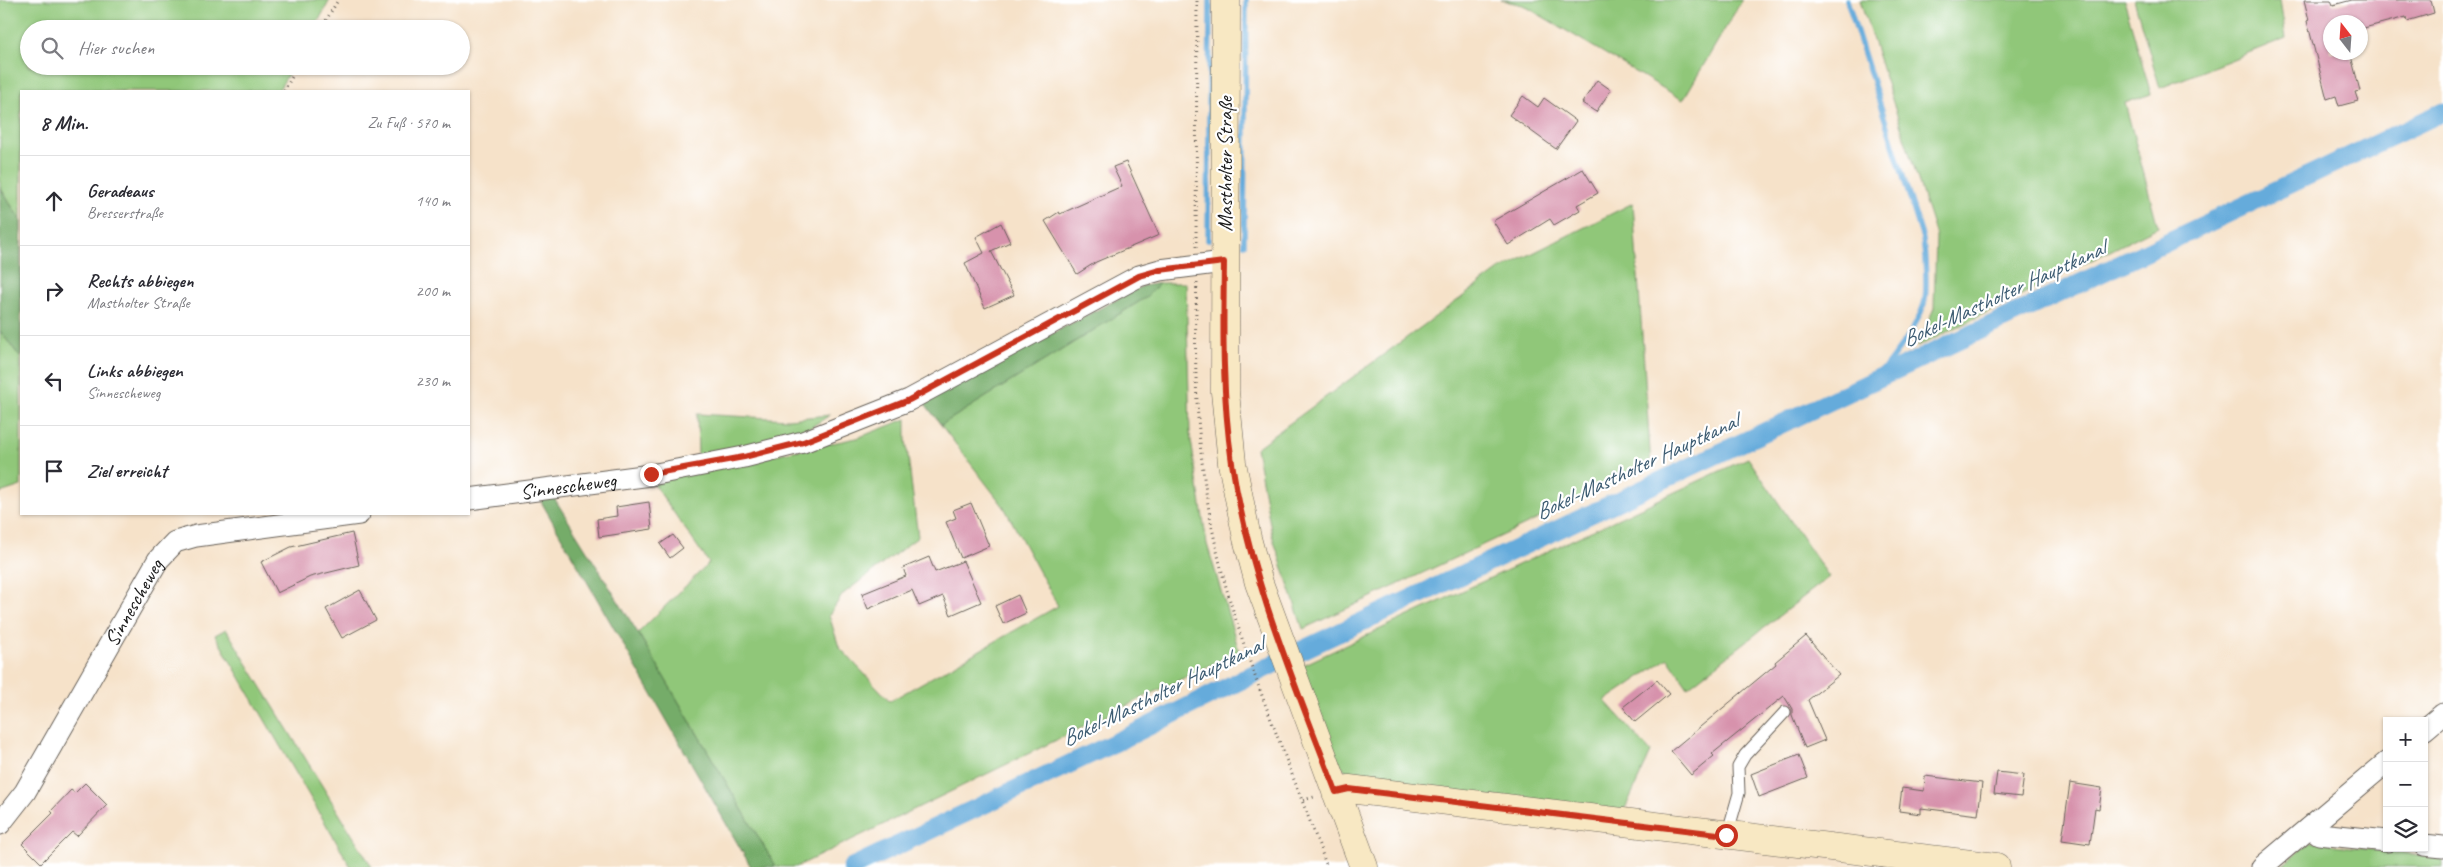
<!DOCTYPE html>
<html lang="de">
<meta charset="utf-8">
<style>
:root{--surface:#fff;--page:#f2f2f3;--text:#2b2b33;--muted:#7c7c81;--line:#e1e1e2}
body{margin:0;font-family:Caveat,sans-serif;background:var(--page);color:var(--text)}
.controls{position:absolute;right:15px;bottom:15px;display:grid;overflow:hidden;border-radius:0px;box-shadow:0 1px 4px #0004}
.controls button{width:45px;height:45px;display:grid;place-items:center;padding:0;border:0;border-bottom:1px solid var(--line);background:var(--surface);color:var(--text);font:25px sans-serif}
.compass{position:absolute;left:2323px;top:15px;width:45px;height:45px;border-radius:50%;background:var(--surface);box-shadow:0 1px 4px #0004;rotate:343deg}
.stop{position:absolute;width:15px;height:15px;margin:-11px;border:4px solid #c8321e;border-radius:50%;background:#fff}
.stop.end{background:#c8321e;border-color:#fff;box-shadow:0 1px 5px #0008}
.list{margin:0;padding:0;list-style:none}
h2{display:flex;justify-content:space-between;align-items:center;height:65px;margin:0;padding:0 20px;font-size:21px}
h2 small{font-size:16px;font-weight:400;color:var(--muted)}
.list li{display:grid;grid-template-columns:32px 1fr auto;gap:15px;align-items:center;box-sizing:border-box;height:90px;padding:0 20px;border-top:1px solid var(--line)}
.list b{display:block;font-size:19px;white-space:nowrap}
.list p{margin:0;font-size:16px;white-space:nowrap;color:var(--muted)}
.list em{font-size:16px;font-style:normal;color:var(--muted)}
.icon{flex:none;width:28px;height:28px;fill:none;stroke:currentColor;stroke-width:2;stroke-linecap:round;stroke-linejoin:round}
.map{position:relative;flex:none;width:2443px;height:867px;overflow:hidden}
.search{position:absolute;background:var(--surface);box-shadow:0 1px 4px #0004;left:20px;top:20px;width:450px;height:55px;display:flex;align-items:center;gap:12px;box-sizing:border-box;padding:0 18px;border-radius:28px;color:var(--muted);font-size:19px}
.panel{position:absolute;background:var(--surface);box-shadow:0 1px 4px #0004;left:20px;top:90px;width:450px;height:425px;border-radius:0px}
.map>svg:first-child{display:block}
.green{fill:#90c779;stroke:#56724a}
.forest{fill:#74ac69;stroke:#486442}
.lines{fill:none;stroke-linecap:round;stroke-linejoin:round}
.stream{stroke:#65abdb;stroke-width:5.5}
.canal{stroke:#65abdb;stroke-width:19}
.building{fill:#d792ac}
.lane-casing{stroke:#686159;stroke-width:13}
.street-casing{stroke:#686159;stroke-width:23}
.secondary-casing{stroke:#686159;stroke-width:29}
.path{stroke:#686159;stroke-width:3;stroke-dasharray:1 4;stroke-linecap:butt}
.lane{stroke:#fff;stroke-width:11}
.street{stroke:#fff;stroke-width:21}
.secondary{stroke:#f8e8c3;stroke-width:28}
.route{stroke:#c8321e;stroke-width:6}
.labels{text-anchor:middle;stroke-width:4.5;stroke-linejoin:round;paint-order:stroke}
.street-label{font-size:21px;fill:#1c1c1c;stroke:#fff}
.water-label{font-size:22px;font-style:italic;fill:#3d5c72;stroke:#fff}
</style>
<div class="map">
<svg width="2443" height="867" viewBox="0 0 2443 867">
<rect width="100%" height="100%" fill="#fff"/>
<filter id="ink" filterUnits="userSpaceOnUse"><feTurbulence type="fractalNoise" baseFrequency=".02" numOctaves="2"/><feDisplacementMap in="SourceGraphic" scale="10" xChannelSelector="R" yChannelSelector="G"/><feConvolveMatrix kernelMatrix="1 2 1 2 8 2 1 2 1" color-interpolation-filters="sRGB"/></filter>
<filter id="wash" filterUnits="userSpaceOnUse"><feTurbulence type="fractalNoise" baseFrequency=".0096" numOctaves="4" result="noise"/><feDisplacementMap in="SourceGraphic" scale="20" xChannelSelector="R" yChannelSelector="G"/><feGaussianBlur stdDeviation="1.12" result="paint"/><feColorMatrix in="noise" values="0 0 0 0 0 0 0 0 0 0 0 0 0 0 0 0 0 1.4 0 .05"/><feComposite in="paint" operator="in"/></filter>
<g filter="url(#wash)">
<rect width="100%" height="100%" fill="#f6e2c9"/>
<path class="green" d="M0,0H330L314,29H29V66H293L278,91H21V221L0,187Z
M1501,0H1742L1683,100L1523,5Z
M1860,0H2124L2151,94L2125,103L2158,227L1917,347L1934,308L1936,236Z
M2134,0H2280L2286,38L2160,88Z
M1633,203L1651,466L1303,629L1272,535L1256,448L1499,270Z
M1160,283H1186L1190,434L1207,544L1239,651L796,867H776L638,633L709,563L651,480L857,438L906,419V440L918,537L843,594L829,615L839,647L890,701L1058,606L1004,507L941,425L1145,298Z
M0,331L21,358V486L0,493Z
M697,414L788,419L830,415L800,434L698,456Z
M1748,458L1829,577L1688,687L1668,658L1605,701L1651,752L1623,813L1372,782L1345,770L1331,754L1301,666Z
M226,629L372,867H351L215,635Z
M2311,842L2443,859V867H2280Z"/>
<path class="forest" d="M0,188L21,221V358L0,331Z
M1160,283L1145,298L941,425L923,401L1143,286Z
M553,496L638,633L776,867H751L539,498Z"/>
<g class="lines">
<path class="stream" d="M1847,0L1923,239C1925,254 1928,291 1924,304C1917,328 1891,360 1876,379
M1208,240L1210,0
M1244,244L1246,0"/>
<path class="canal" d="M852,867L1133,734L1298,652L2443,112"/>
</g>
<g id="blocks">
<path class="building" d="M2304,0H2331L2333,5L2352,0H2431L2434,13L2407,21L2406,17L2360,29V22H2330V52H2350L2360,91L2355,92L2358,101L2339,106L2336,96L2327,99L2307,21L2309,20Z
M1597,80L1611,90L1596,112L1582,103Z
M1523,96L1538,107L1544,98L1576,121L1556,149L1509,115Z
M1126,162L1159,235L1096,262L1077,274L1045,221L1059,212L1060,214L1122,186L1113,167Z
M1583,169L1598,193L1577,205L1580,210L1554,225L1550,219L1508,245L1493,221Z
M1001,223L1010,242L991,251L1014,295L985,308L965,263L984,253L976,237Z
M649,502L652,529L599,537L597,519L617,516L616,507Z
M971,503L989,546L961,558L946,522L956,518L953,510Z
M352,533L359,565L310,577L277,593L261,562L291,547Z
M673,535L683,548L670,558L660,544Z
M929,557L935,572L963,561L981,602L951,615L943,596L919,606L912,590L868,609L862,594L906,576L903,568Z
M360,590L376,620L342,638L326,609Z
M1018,595L1026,613L1003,624L995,606Z
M1806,636L1839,675L1808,700L1825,740L1805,748L1792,715V709L1784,696L1712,754L1714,756L1691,775L1671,751L1776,664L1775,662Z
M1657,680L1669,694L1635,722L1623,707Z
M1799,755L1808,778L1759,797L1751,774Z
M1997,772L2024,775L2021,797L1994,794Z
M1925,776L1982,783L1978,815L1921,808V814L1899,811L1902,788L1924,791Z
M85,783L107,805L77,836L72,832L41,863L22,844L53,813L51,811L71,790L75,793Z
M2070,783L2102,788L2099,809L2095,808L2090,844L2062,840Z"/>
</g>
</g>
<g filter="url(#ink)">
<use href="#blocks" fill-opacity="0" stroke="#686159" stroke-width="1"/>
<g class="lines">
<g class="lane-casing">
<path id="lane" d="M1727,835L1739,793L1738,767L1745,755L1785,712"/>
</g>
<g class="street-casing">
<g id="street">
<path id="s1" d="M469,499L651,475L744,457L803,442L909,400L1139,276L1160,270L1224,262"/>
<path d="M2424,730L2443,714"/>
<path id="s2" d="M0,824L25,792L158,560L175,542L196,536L359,514"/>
<path d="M2310,827L2319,834L2387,841"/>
<path d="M2424,845L2443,847"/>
<path d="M2262,867L2387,762"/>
</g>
</g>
<g class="secondary-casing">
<path id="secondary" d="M1226,0L1225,392L1232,463L1247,538L1259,583L1364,867
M1336,792L1349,789L1996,867"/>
</g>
<path class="path" d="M321,29L338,0
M284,91L298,66
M1196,247L1197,0
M1197,283C1192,387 1199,493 1228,594C1255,686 1294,776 1327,867
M1303,800L1314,797"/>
<use href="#lane" class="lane"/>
<use href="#street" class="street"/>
<use href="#secondary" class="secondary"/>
</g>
</g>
<g class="lines" filter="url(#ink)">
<path class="route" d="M651,474L744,457L803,442L909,400L1139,276L1160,270L1224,262C1223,329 1222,396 1232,463C1249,577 1295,684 1336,792L1349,789L1726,835"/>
</g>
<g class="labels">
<g class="street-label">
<text transform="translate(1225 164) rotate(-90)" y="7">Mastholter Straße</text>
<text dy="7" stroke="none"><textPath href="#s1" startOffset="100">Sinnescheweg</textPath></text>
<text dy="7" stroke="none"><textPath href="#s2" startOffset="259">Sinnescheweg</textPath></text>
</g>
<g class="water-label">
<text transform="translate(2003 293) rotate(-25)" y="8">Bokel-Mastholter Hauptkanal</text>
<text transform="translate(1636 466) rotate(-25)" y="8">Bokel-Mastholter Hauptkanal</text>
<text transform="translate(1162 691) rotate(-26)" y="8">Bokel-Mastholter Hauptkanal</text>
</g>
</g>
</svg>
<div class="controls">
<button>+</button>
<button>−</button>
<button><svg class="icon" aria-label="layers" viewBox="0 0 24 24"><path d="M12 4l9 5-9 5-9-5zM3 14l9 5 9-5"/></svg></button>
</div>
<svg class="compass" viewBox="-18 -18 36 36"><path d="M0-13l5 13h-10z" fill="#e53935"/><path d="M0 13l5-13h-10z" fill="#7c7c81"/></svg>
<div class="stop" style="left:1726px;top:835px"></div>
<div class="stop end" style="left:651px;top:474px"></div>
<div class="search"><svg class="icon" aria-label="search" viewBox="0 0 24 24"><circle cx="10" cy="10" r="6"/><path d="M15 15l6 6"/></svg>Hier suchen</div>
<section class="panel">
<h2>8 Min.<small>Zu Fuß · 570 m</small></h2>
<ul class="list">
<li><svg class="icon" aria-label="ahead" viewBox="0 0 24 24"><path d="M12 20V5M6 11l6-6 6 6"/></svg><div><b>Geradeaus</b><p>Bresserstraße</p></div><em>140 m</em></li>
<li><svg class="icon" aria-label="right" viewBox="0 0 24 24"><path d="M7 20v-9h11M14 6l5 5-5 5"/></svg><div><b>Rechts abbiegen</b><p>Mastholter Straße</p></div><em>200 m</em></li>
<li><svg class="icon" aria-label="left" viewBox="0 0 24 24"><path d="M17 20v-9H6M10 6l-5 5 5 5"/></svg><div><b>Links abbiegen</b><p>Sinnescheweg</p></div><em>230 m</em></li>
<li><svg class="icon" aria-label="arrive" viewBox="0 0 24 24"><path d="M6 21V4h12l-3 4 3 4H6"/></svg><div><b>Ziel erreicht</b></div></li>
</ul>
</section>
</div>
